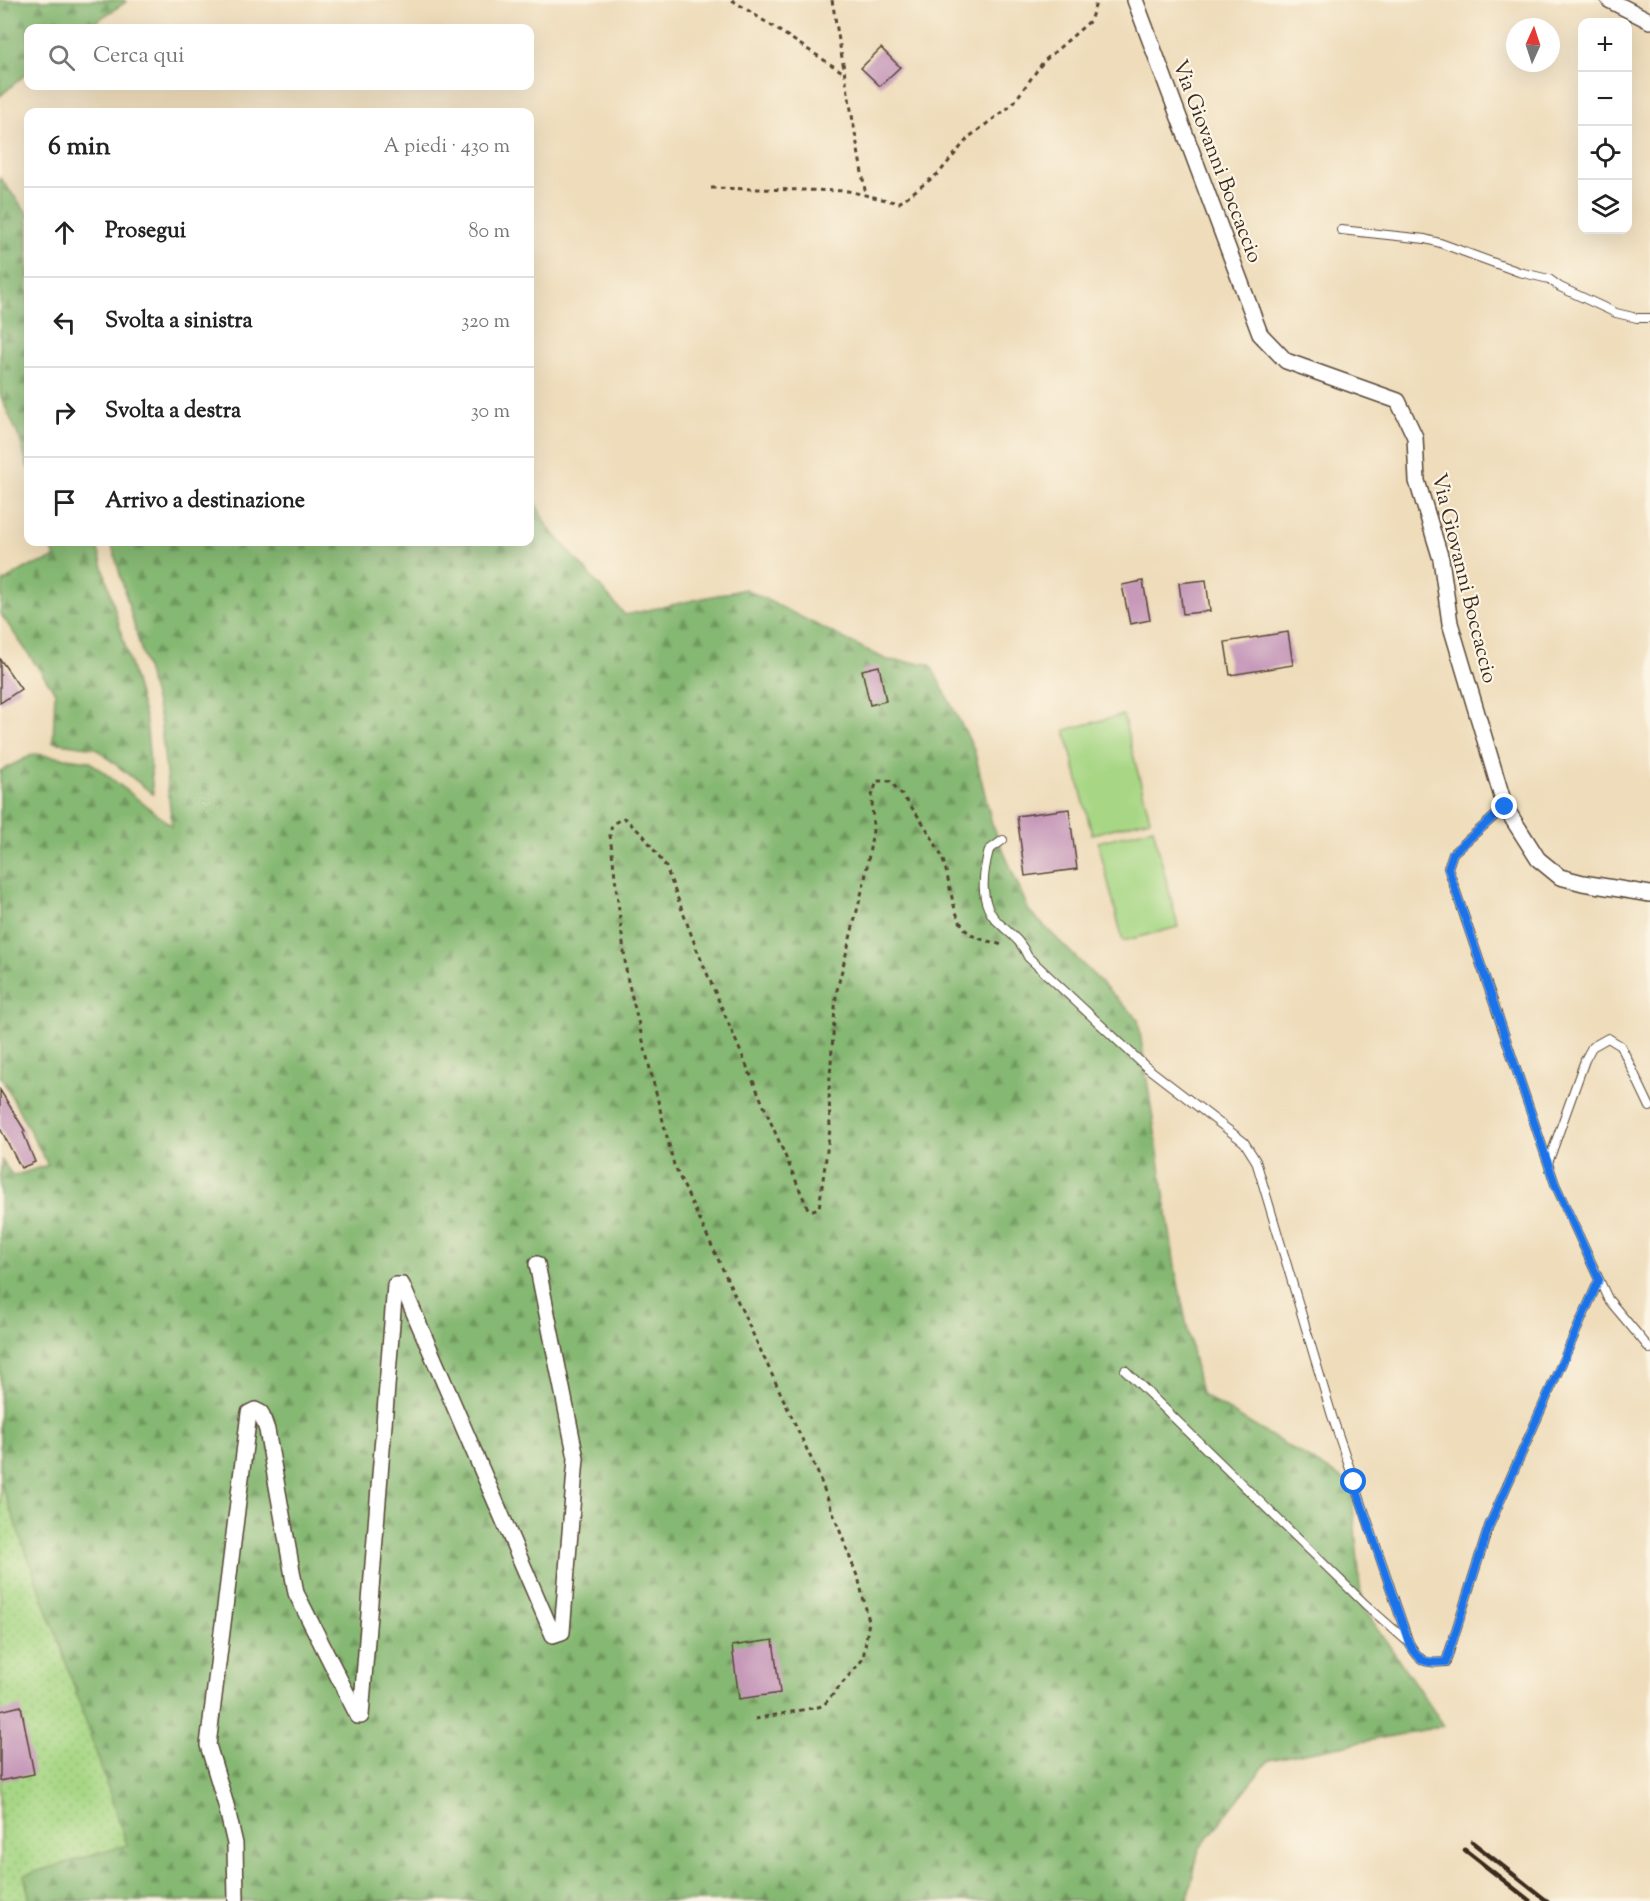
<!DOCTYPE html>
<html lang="it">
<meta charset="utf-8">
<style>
:root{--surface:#fff;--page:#f2f2f2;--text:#222;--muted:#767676;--line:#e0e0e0}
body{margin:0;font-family:"Sorts Mill Goudy",serif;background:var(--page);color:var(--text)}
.controls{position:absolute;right:18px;top:18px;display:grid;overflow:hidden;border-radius:12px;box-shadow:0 6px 24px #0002}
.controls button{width:54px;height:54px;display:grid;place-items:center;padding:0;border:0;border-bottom:2px solid var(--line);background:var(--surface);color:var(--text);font:30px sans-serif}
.compass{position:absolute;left:1506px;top:18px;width:54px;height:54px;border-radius:50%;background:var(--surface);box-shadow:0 6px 24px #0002;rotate:3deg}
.stop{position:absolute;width:18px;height:18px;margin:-14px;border:4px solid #1a73e8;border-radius:50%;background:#fff}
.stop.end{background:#1a73e8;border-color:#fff;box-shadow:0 2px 6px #0008}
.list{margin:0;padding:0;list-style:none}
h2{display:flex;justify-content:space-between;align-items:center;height:78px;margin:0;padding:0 24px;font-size:26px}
h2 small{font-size:20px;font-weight:400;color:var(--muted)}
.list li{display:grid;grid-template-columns:39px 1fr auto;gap:18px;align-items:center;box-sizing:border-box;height:90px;padding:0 24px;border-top:2px solid var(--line)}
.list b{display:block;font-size:22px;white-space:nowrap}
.list em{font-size:20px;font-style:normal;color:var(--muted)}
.icon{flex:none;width:33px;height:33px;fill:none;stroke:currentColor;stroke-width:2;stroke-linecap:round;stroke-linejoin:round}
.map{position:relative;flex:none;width:1650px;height:1901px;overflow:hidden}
.search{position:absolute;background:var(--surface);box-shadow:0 6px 24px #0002;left:24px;top:24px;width:510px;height:66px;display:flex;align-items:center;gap:15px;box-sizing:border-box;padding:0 21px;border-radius:12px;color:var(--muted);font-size:22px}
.panel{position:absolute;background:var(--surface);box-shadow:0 6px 24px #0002;left:24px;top:108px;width:510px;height:438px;border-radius:12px}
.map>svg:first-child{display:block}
.forest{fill:url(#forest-firs);stroke:#607148;stroke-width:1.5}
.park{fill:url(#park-dots);stroke:#718052;stroke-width:1.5}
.pitch{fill:#a7d785;stroke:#718052;stroke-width:1.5}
.building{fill:#c699b9}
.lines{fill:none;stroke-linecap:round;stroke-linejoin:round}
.service-casing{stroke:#564535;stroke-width:10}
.minor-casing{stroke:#564535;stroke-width:18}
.path{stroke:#564535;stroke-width:3;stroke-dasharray:4.5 4.5;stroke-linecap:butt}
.service{stroke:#fff;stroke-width:8}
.minor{stroke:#fff;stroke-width:15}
.rail{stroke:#3b2a1e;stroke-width:4.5}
.route{stroke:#1a73e8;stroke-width:8}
.labels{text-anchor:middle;stroke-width:4.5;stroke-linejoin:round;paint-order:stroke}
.street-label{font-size:21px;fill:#3b2a1e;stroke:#fcf5e5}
</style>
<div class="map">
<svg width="1650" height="1901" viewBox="0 0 1650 1901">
<defs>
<pattern id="forest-firs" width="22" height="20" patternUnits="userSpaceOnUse" patternTransform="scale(1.5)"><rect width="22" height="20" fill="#85b872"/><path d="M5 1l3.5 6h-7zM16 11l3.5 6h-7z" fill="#6e965d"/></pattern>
<pattern id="park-dots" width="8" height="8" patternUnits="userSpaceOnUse" patternTransform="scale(1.5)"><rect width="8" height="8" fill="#a7d785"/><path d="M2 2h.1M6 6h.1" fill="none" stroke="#91b972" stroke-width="1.8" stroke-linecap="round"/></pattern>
</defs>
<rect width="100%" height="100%" fill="#fcf5e5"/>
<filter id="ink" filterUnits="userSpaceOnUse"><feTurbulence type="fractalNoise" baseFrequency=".0167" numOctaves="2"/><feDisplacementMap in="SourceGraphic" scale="12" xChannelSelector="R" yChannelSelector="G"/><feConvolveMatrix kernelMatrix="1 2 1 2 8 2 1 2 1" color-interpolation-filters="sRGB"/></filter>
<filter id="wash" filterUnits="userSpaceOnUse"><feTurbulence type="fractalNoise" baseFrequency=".008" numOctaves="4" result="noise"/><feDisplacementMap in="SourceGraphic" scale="24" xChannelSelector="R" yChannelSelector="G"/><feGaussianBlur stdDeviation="1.35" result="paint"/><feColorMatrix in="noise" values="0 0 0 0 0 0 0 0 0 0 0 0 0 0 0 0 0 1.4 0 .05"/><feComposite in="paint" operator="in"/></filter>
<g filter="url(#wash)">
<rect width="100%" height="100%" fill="#eedcba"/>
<path class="forest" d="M0,0H124L126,2L86,28H28V72L0,96Z
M0,178L28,214V469L21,442L0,394Z
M530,493L547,526L625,615L745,589L887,660L930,664L974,749L992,824L1029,911L1138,1019L1176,1273L1201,1394L1351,1484L1362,1606L1444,1726L1269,1760L1199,1849L1187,1901H30L24,1875L126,1845L59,1642L0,1482V1176L2,1161L13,1176L48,1165L0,1075V771L34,754L89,761L172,826L160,718L111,542H530Z
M50,542H96L146,721L153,794L95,748L53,742L55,692L0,613L3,582L26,568L55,558Z"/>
<path class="park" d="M0,1482L59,1642L127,1845L24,1875L30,1901H0Z"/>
<path class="pitch" d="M1123,715L1150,819L1092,834L1065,730Z
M1153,828L1178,927L1123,941L1098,842Z"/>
<g id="blocks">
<path class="building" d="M881,48L900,67L880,86L861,68Z
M1206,580L1210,611L1183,614L1179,583Z
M1143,581L1150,620L1130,624L1122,585Z
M1288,632L1293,665L1230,675L1225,642Z
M0,659L21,689L0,703Z
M879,666L886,701L870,705L862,670Z
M1069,809L1077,869L1025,876L1017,816Z
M0,1090L25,1131L23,1132L35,1162L21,1168L0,1128Z
M773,1640L780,1693L739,1699L732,1646Z
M21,1706L34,1774L0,1781V1711Z"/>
</g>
</g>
<g filter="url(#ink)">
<use href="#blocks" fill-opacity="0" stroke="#564535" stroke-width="1.5"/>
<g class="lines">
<g class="service-casing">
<path id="service" d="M1341,230L1425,239L1440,243L1519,272L1549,279L1560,287L1616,313L1637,318H1650
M1505,807L1453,853L1448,868L1555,1184L1608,1299L1650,1349
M1003,840L989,850C983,873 978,903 998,922C1011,935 1020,939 1028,957L1145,1066L1244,1142L1256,1161L1332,1416L1409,1643C1420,1662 1424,1664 1446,1662L1489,1526L1599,1280
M1548,1163L1585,1060L1592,1047L1608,1038L1621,1046L1650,1107
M1125,1370L1366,1605L1408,1642"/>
</g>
<g class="minor-casing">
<path id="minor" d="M1135,0L1260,334L1286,361L1398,401L1415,437L1417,481L1441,559L1450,623L1505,807L1538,859L1560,877L1583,883L1650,894
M1609,0L1650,21
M236,1901L235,1844L226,1805L208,1745L249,1413L255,1410L261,1413L267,1430L296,1593L358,1716H361L395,1285H402L553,1635L562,1632L576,1458L537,1264"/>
</g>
<path class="path" d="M732,0L844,73
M832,0L866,196
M711,188L848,191L899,203L939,173L969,137L1012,105L1043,62L1090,21L1097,0
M755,1719L823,1706L863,1659L869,1621L859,1581L817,1471L674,1165L627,977L610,835L612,824L624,818L644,836L666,867L697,950L808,1209L813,1210L819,1208L830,1129L829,1090L836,994L865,879L873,830L872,796L877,781H890C910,804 927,826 940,853C951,875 950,919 970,934C978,940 995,942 1005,946"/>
<use href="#service" class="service"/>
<use href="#minor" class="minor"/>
<path class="rail" d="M1472,1842L1547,1901
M1465,1850L1530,1901"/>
</g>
</g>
<g class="lines" filter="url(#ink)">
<path class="route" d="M1354,1482L1409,1643C1420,1662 1424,1664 1446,1662L1489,1526L1599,1280L1555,1184L1448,868L1453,853L1505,807"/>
</g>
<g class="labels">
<g class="street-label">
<text transform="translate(1218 161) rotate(69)" y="7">Via Giovanni Boccaccio</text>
<text transform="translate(1465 578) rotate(76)" y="7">Via Giovanni Boccaccio</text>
</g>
</g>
</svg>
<div class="controls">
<button>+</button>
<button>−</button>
<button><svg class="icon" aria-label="locate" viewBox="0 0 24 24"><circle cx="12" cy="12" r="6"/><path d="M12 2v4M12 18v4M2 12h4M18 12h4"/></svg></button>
<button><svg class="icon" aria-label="layers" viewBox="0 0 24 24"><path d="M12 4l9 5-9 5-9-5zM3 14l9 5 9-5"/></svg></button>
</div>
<svg class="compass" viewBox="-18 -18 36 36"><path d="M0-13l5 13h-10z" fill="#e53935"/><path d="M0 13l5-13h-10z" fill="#767676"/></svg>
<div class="stop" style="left:1354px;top:1482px"></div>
<div class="stop end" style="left:1505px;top:807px"></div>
<div class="search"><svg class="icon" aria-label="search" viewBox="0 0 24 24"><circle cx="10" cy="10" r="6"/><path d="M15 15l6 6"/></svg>Cerca qui</div>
<section class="panel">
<h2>6 min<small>A piedi · 430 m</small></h2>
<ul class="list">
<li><svg class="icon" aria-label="ahead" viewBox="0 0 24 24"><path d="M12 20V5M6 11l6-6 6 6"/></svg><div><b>Prosegui</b></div><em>80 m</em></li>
<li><svg class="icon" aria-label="left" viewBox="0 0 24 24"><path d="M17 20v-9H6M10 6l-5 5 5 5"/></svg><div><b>Svolta a sinistra</b></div><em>320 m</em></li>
<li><svg class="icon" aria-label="right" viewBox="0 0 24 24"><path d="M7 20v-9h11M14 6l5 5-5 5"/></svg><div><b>Svolta a destra</b></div><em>30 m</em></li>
<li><svg class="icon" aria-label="arrive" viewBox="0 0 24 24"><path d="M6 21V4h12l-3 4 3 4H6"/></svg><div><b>Arrivo a destinazione</b></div></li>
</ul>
</section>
</div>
